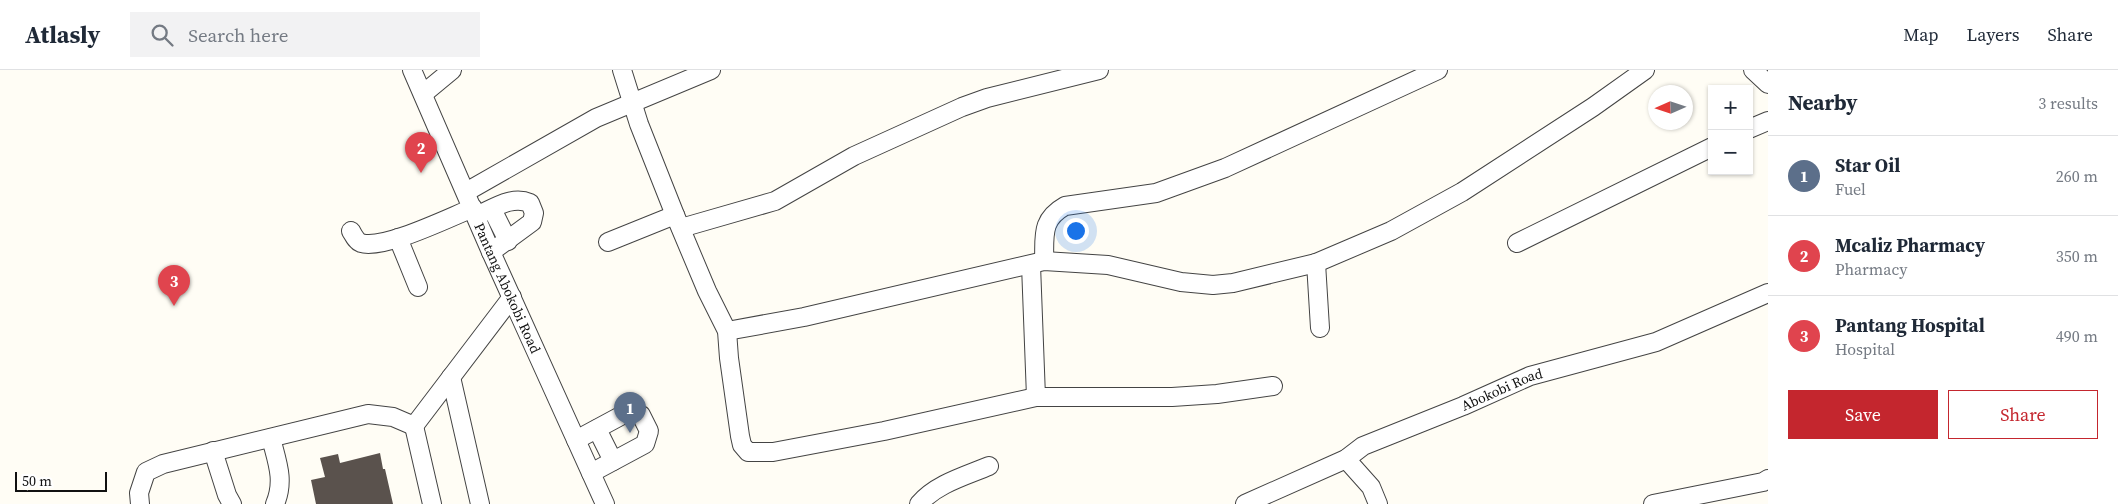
<!DOCTYPE html>
<meta charset="utf-8">
<style>
:root{--surface:#fff;--page:#f2f2f3;--text:#1f2937;--muted:#747a83;--line:#e0e1e3;--accent:#c4262e}
body{margin:0;font-family:"Source Serif 4",serif;background:var(--page);color:var(--text)}
.controls{position:absolute;right:15px;top:15px;display:grid;overflow:hidden;border-radius:0px;box-shadow:0 1px 4px #0004}
.controls button{width:45px;height:45px;display:grid;place-items:center;padding:0;border:0;border-bottom:1px solid var(--line);background:var(--surface);color:var(--text);font:25px sans-serif}
.compass{position:absolute;left:1648px;top:15px;width:45px;height:45px;border-radius:50%;background:var(--surface);box-shadow:0 1px 4px #0004;rotate:267deg}
.scale{position:absolute;left:15px;bottom:12px;width:92px;box-sizing:border-box;padding-left:5px;border:2px solid #111;border-top:0;font-size:14px;line-height:18px;white-space:nowrap;color:#111;-webkit-text-stroke:4px #fff;paint-order:stroke}
.you{position:absolute;left:1075px;top:160px;width:18px;height:18px;margin:-12px;border:4px solid #fff;border-radius:50%;background:#1a73e8;box-shadow:0 0 0 8px #1a73e833}
.badge{display:grid;place-items:center;width:32px;height:32px;border-radius:50%;background:var(--accent);color:#fff;font-size:16px;font-weight:700}
.pin{position:absolute;translate:-50% -41px;filter:drop-shadow(0 1px 2px #0008)}
.pin::after{content:'';position:absolute;top:26px;width:18px;height:15px;background:inherit;clip-path:polygon(0 0,100% 0,50% 100%)}
.list{margin:0;padding:0;list-style:none}
h2{display:flex;justify-content:space-between;align-items:center;height:65px;margin:0;padding:0 20px;font-size:21px}
h2 small{font-size:16px;font-weight:400;color:var(--muted)}
.list li{display:grid;grid-template-columns:32px 1fr auto;gap:15px;align-items:center;box-sizing:border-box;height:80px;padding:0 20px;border-top:1px solid var(--line)}
.list b{display:block;font-size:19px;white-space:nowrap}
.list p{margin:0;font-size:16px;white-space:nowrap;color:var(--muted)}
.list em{font-size:16px;font-style:normal;color:var(--muted)}
.actions{display:flex;gap:10px;padding:15px 20px}
.actions a{flex:1;padding:11px 0;border:1px solid var(--accent);border-radius:0px;text-align:center;font-size:18px;color:var(--accent)}
.actions .main{background:var(--accent);color:#fff}
.icon{flex:none;width:28px;height:28px;fill:none;stroke:currentColor;stroke-width:2;stroke-linecap:round;stroke-linejoin:round}
.map{position:relative;flex:none;width:1768px;height:434px;overflow:hidden}
header{display:flex;align-items:center;gap:30px;box-sizing:border-box;height:70px;padding:0 25px;background:var(--surface);border-bottom:1px solid var(--line)}
header strong{font-size:24px}
nav{display:flex;gap:28px;margin-inline-start:auto;font-size:18px}
.search{width:350px;height:45px;background:var(--page);display:flex;align-items:center;gap:12px;box-sizing:border-box;padding:0 18px;border-radius:0px;color:var(--muted);font-size:19px}
main{display:flex}
aside{flex:1;background:var(--surface)}
.map>svg:first-child{display:block}
.building{fill:#5a524d}
.lines{fill:none;stroke-linecap:round;stroke-linejoin:round}
.minor-casing{stroke:#444;stroke-width:20}
.minor{stroke:#fff;stroke-width:18}
.labels{text-anchor:middle;stroke-width:5;stroke-linejoin:round;paint-order:stroke}
.street-label{font-size:14px;fill:#111;stroke:#fff}
</style>
<header>
<strong>Atlasly</strong>
<div class="search"><svg class="icon" aria-label="search" viewBox="0 0 24 24"><circle cx="10" cy="10" r="6"/><path d="M15 15l6 6"/></svg>Search here</div>
<nav><a>Map</a><a>Layers</a><a>Share</a></nav>
</header>
<main>
<div class="map">
<svg width="1768" height="434" viewBox="0 0 1768 434">
<rect width="100%" height="100%" fill="#fffdf5"/>
<path class="building" d="M380,383L383,399H385L393,434H316L311,410L325,407L320,388L338,384L340,393Z"/>
<g class="lines">
<g class="minor-casing">
<g id="minor">
<path id="s1" d="M412,0L491,182L605,434"/>
<path d="M622,0L639,54L675,145L707,221L727,261L729,288L740,366L742,375L748,382H773L884,361L1036,327H1172L1217,324L1273,316"/>
<path d="M1753,0L1768,14"/>
<path d="M423,24L452,0"/>
<path d="M1749,59L1768,51"/>
<path d="M466,122L596,48L711,0"/>
<path d="M492,139L508,171"/>
<path d="M476,146C493,139 511,125 530,133L534,143L532,152L491,182"/>
<path d="M681,158L775,131L854,86L962,37L987,28L1099,0"/>
<path d="M351,161C354,166 356,171 361,173C384,180 450,147 473,138"/>
<path d="M398,168L418,217"/>
<path d="M608,172L675,145"/>
<path d="M1517,173L1712,77"/>
<path d="M1044,191C1045,167 1040,150 1065,136L1156,123L1225,98L1438,0"/>
<path d="M1316,193L1320,258"/>
<path d="M1031,195L1036,327"/>
<path d="M727,261L804,247L1044,191L1108,195L1181,212L1213,215L1233,213L1316,193L1391,161L1462,122L1593,37L1645,0"/>
<path d="M451,307L480,434"/>
<path d="M414,356L512,227"/>
<path d="M414,356L432,434"/>
<path d="M597,359L613,391"/>
<path d="M271,368C277,392 285,410 275,434"/>
<path d="M576,370L628,342L641,345L649,361L645,374L591,403"/>
<path d="M213,381L227,425L232,434"/>
<path d="M1346,389L1371,417L1378,434"/>
<path d="M140,434L139,423L146,402L163,394L368,344L393,347L414,356"/>
<path d="M919,434C936,414 965,406 989,396"/>
<path id="s2" d="M1245,434L1346,389L1363,376L1463,336L1530,306L1656,272L1768,223"/>
<path d="M1653,434L1763,412L1768,409"/>
</g>
</g>
<use href="#minor" class="minor"/>
</g>
<g class="labels">
<g class="street-label">
<text dy="5" stroke="none"><textPath href="#s1" startOffset="238">Pantang Abokobi Road</textPath></text>
<text dy="5" stroke="none"><textPath href="#s2" startOffset="282">Abokobi Road</textPath></text>
</g>
</g>
</svg>
<div class="controls">
<button>+</button>
<button>−</button>
</div>
<svg class="compass" viewBox="-18 -18 36 36"><path d="M0-13l5 13h-10z" fill="#e53935"/><path d="M0 13l5-13h-10z" fill="#747a83"/></svg>
<div class="scale">50 m</div>
<div class="you"></div>
<div class="pin badge" style="left:630px;top:363px;background:#5c6f8a">1</div>
<div class="pin badge" style="left:421px;top:103px;background:#e0444e">2</div>
<div class="pin badge" style="left:174px;top:236px;background:#e0444e">3</div>
</div>
<aside>
<h2>Nearby<small>3 results</small></h2>
<ul class="list">
<li><span class="badge" style="background:#5c6f8a">1</span><div><b>Star Oil</b><p>Fuel</p></div><em>260 m</em></li>
<li><span class="badge" style="background:#e0444e">2</span><div><b>Mcaliz Pharmacy</b><p>Pharmacy</p></div><em>350 m</em></li>
<li><span class="badge" style="background:#e0444e">3</span><div><b>Pantang Hospital</b><p>Hospital</p></div><em>490 m</em></li>
</ul>
<div class="actions"><a class="main">Save</a><a>Share</a></div>
</aside>
</main>
